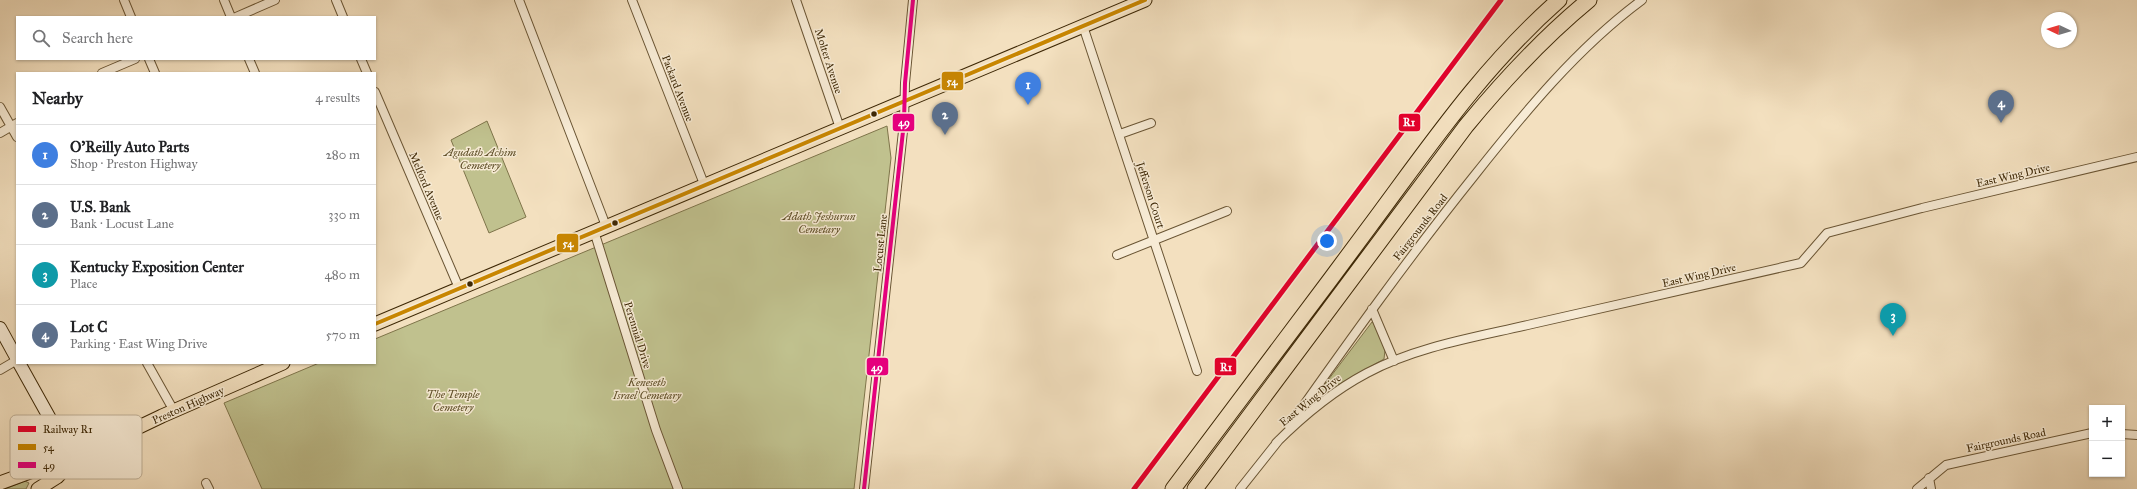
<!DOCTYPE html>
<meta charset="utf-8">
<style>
:root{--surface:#fff;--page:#f6f6f6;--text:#202124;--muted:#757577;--line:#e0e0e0;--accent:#ea580c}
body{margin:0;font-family:"IM FELL Great Primer",serif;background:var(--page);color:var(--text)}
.controls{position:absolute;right:12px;bottom:12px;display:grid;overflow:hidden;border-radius:0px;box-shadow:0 1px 3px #0004}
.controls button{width:36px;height:36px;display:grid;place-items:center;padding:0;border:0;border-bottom:1px solid var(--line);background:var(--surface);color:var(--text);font:20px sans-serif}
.compass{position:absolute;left:2041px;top:12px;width:36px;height:36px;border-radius:50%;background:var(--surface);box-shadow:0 1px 3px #0004;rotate:274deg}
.you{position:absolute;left:1327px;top:241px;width:14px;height:14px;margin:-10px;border:3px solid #fff;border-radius:50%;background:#1a73e8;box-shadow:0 0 0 6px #1a73e833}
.badge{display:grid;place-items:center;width:26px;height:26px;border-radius:50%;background:var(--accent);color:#fff;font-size:13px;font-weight:700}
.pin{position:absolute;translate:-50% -33px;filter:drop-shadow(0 1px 2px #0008)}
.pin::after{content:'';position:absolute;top:21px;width:14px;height:12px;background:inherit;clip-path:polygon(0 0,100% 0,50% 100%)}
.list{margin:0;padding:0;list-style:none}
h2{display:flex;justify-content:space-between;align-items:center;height:52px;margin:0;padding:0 16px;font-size:17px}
h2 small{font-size:13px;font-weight:400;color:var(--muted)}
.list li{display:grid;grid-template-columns:26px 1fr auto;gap:12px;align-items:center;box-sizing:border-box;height:60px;padding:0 16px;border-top:1px solid var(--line)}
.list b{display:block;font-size:15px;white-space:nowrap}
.list p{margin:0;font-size:13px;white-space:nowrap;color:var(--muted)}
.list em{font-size:13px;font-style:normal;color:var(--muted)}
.icon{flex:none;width:22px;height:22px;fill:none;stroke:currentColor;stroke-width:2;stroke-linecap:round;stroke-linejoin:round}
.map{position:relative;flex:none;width:2137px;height:489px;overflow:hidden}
.search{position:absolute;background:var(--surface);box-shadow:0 1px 3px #0004;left:16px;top:16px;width:360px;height:44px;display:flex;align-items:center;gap:10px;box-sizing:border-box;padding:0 14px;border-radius:0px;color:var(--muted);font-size:15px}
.panel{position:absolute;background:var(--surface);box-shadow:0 1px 3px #0004;left:16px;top:72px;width:360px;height:292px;border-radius:0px}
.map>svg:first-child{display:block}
.green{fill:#c0c18e;stroke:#7e744a}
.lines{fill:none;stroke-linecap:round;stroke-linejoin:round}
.street-casing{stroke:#6a5534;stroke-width:10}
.secondary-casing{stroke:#3d2705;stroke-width:14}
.primary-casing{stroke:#3d2705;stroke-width:15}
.highway-casing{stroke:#3d2705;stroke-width:17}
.street{stroke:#f7ebd5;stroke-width:8}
.secondary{stroke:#f7ebd5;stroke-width:12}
.primary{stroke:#f3e0bf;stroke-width:13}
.highway{stroke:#f3e0bf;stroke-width:15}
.bus-1-casing{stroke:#f7ebd5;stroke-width:7}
.bus-2-casing{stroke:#f7ebd5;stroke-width:7}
.bus-1{stroke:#c88601;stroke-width:4}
.bus-2{stroke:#e5007d;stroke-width:4}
.rail-1-casing{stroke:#f7ebd5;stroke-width:8}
.rail-1{stroke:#e4002b;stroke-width:5}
.bus-dot{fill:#3d2705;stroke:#f7ebd5;stroke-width:1.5}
.labels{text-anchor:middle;stroke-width:3;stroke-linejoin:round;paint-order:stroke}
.street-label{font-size:11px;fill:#3d2705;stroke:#f7ebd5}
.park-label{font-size:11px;font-style:italic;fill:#5e4e27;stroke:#f7ebd5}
.key{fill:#f7ebd5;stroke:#bfb097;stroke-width:1}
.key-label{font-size:11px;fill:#3d2705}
.line-badge{stroke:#f7ebd5;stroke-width:1.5}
.badge-label{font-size:11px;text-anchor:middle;font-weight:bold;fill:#fff}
</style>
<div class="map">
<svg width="2137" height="489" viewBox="0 0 2137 489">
<rect width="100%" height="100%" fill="#f3e0bf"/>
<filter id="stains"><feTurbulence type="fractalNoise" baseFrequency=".005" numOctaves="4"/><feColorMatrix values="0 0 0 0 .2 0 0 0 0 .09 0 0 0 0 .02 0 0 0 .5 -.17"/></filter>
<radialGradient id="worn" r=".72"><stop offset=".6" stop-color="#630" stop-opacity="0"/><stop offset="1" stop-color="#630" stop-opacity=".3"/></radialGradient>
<path class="green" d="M487,121L526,217L489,233L451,140Z
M887,126L891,158L854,489H262L224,403L319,363H375V339Z
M1372,322L1375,323L1385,350L1384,359L1322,394L1319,392Z
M25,481L29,483L26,489H5Z"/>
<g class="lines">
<g class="street-casing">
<path id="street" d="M124,0L131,17
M224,0L231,17
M336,0L343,17
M519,0L606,226
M632,0L704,184
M796,0L840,128
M236,17L275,0
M1083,26L1197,371
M149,59L155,73
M249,59L255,73
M361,59L367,73
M102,73L135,59
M375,92L459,288
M0,107L17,137
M0,133L17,123
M1120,134L1151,123
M594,231L656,430L678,489
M1117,255L1227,211
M1372,309L1394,361
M147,363L174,411
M0,370L17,360
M1289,426C1349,341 1409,257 1474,176C1524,113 1577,48 1642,0
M2122,434L2137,435
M1276,443C1303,416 1333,391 1367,373C1418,346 1477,337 1532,324C1622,304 1712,284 1801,263L1827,233L1922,208L2137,157
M1929,478L1931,489
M206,483L209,489
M864,489L904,122L905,83L913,0
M1240,489L1279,440
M1917,489L1946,465L2092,433"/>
</g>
<g class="secondary-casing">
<path id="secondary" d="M0,328L17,359
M19,363L73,460"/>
</g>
<g class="primary-casing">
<path id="primary" d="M375,324L1145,0
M0,483L52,464L73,460
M38,489L57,477L73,460L93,449L162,416L283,363"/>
</g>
<g class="highway-casing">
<path id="highway" d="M1173,489C1239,401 1305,314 1370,226C1431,144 1482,68 1559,0
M1195,489L1466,126C1504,80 1544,37 1589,0"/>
</g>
<use href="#street" class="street"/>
<use href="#secondary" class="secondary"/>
<use href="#primary" class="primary"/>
<use href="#highway" class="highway"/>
<g class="bus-1-casing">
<path id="bus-1" d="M375,324L1145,0"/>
</g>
<g class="bus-2-casing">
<path id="bus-2" d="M864,489L904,122L905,83L913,0"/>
</g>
<use href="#bus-1" class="bus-1"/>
<use href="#bus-2" class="bus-2"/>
<g class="rail-1-casing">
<path id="rail-1" d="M1134,489L1501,0"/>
</g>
<use href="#rail-1" class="rail-1"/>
</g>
<g class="bus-dot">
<circle cx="874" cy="114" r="3.5"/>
<circle cx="615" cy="223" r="3.5"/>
<circle cx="470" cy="284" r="3.5"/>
</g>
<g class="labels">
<g class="street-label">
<text transform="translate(829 61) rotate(72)" y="4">Molter Avenue</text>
<text transform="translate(678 88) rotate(69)" y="4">Packard Avenue</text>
<text transform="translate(2013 175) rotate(-13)" y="4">East Wing Drive</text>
<text transform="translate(427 186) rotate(67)" y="4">Melford Avenue</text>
<text transform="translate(1151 195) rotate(72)" y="4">Jefferson Court</text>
<text transform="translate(1420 227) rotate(-52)" y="4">Fairgrounds Road</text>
<text transform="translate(880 243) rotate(-84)" y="4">Locust Lane</text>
<text transform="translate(1699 275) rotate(-13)" y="4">East Wing Drive</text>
<text transform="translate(638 335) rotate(73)" y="4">Perennial Drive</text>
<text transform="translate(1310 400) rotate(-39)" y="4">East Wing Drive</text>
<text transform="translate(188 405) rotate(-24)" y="4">Preston Highway</text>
<text transform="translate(2006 440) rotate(-12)" y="4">Fairgrounds Road</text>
</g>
<g class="park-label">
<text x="480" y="156">Agudath Achim<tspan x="480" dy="13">Cemetery</tspan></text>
<text x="819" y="220">Adath Jeshurun<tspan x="819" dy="13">Cemetary</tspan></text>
<text x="647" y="386">Keneseth<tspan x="647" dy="13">Israel Cemetary</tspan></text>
<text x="453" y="398">The Temple<tspan x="453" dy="13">Cemetery</tspan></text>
</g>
</g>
<rect x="10" y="415" width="132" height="64" rx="6" class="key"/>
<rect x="18" y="426" width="18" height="6" fill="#e4002b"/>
<rect x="18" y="444" width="18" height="6" fill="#c88601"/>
<rect x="18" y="462" width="18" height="6" fill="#e5007d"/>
<g class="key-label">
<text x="43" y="433">Railway R1</text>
<text x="43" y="451">54</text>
<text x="43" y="469">49</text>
</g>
<g class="line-badge">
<rect x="941" y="71" width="23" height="20" rx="4" fill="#c88601"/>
<rect x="1398" y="113" width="23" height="19" rx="4" fill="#e4002b"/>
<rect x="892" y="113" width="23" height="19" rx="4" fill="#e5007d"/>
<rect x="556" y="233" width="23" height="20" rx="4" fill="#c88601"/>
<rect x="1214" y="357" width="23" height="19" rx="4" fill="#e4002b"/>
<rect x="866" y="357" width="23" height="19" rx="4" fill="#e5007d"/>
</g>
<g class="badge-label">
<text x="952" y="85">54</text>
<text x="1409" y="126">R1</text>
<text x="904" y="126">49</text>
<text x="568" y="247">54</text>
<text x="1226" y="371">R1</text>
<text x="877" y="371">49</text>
</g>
<rect width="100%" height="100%" filter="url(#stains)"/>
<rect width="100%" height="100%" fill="url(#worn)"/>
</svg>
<div class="controls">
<button>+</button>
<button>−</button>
</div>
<svg class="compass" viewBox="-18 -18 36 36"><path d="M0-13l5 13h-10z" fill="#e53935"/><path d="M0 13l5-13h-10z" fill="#757577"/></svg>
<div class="you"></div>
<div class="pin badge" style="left:1028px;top:105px;background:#3f7fe0">1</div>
<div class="pin badge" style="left:945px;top:135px;background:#5c6f8a">2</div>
<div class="pin badge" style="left:1893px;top:336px;background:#0f9aa8">3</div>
<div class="pin badge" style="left:2001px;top:123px;background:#5c6f8a">4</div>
<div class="search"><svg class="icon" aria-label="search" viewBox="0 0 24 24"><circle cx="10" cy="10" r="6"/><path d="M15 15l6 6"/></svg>Search here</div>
<section class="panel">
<h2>Nearby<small>4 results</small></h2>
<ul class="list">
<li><span class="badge" style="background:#3f7fe0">1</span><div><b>O'Reilly Auto Parts</b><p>Shop · Preston Highway</p></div><em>280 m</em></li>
<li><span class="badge" style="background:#5c6f8a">2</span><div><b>U.S. Bank</b><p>Bank · Locust Lane</p></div><em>330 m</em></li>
<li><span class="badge" style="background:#0f9aa8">3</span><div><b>Kentucky Exposition Center</b><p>Place</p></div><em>480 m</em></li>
<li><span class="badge" style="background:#5c6f8a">4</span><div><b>Lot C</b><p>Parking · East Wing Drive</p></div><em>570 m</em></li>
</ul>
</section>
</div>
